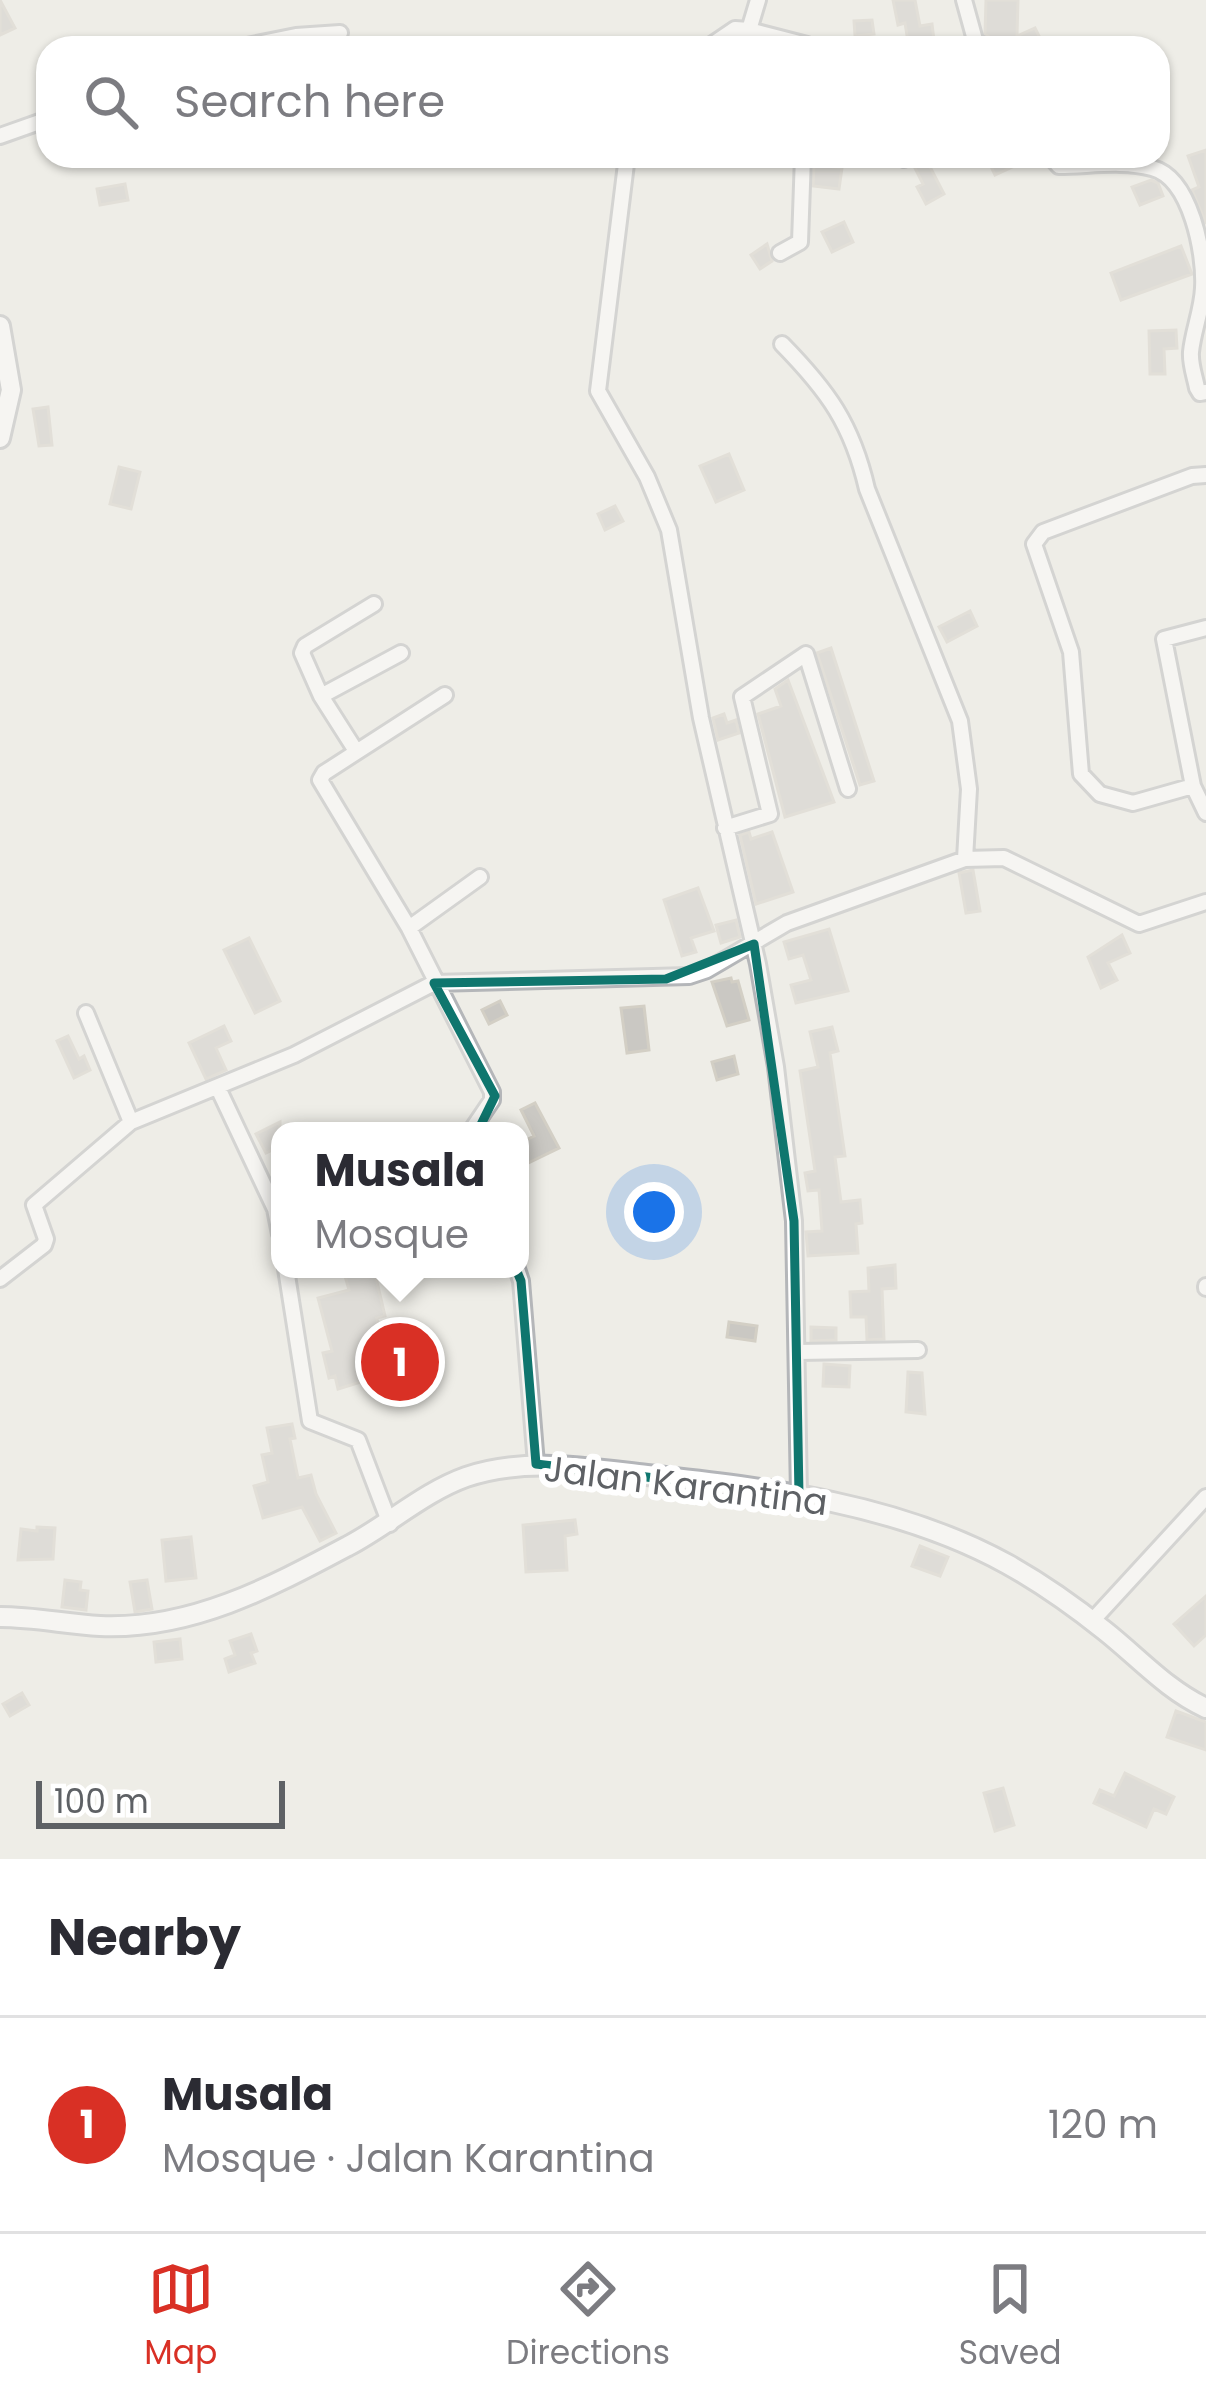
<!DOCTYPE html>
<meta charset="utf-8">
<style>
:root{--surface:#fff;--page:#f2f2f3;--text:#2b2b33;--muted:#7c7c81;--line:#e1e1e2;--accent:#d93025}
body{margin:0;font-family:Poppins,sans-serif;background:var(--page);color:var(--text)}
.scale{position:absolute;left:36px;bottom:30px;width:249px;box-sizing:border-box;padding-left:12px;border:6px solid #5e6165;border-top:0;font-size:33px;line-height:42px;white-space:nowrap;color:#5e6165;-webkit-text-stroke:9px #fff;paint-order:stroke}
.you{position:absolute;left:654px;top:1212px;width:42px;height:42px;margin:-30px;border:9px solid #fff;border-radius:50%;background:#1a73e8;box-shadow:0 0 0 18px #1a73e833}
.badge{display:grid;place-items:center;width:78px;height:78px;border-radius:50%;background:var(--accent);color:#fff;font-size:39px;font-weight:700}
.pin{position:absolute;translate:-50% -50%;border:6px solid #fff;box-shadow:0 3px 12px #0006}
.popup{position:absolute;left:271px;top:1122px;width:258px;height:156px;box-sizing:border-box;display:grid;place-content:center;border-radius:24px;background:var(--surface);filter:drop-shadow(0 3px 9px #0005);font-size:39px;white-space:nowrap;color:var(--muted)}
.popup b{font-size:45px;color:var(--text)}
.popup::after{content:'';position:absolute;left:50%;top:100%;margin-left:-24px;border:24px solid transparent;border-top-color:var(--surface)}
.list{margin:0;padding:0;list-style:none}
h2{display:flex;justify-content:space-between;align-items:center;height:156px;margin:0;padding:0 48px;font-size:51px}
h2 small{font-size:39px;font-weight:400;color:var(--muted)}
.list li{display:grid;grid-template-columns:78px 1fr auto;gap:36px;align-items:center;box-sizing:border-box;height:216px;padding:0 48px;border-top:3px solid var(--line)}
.list b{display:block;font-size:45px;white-space:nowrap}
.list p{margin:0;font-size:39px;white-space:nowrap;color:var(--muted)}
.list em{font-size:39px;font-style:normal;color:var(--muted)}
.icon{flex:none;width:66px;height:66px;fill:none;stroke:currentColor;stroke-width:2;stroke-linecap:round;stroke-linejoin:round}
.map{position:relative;flex:none;width:1206px;height:1859px;overflow:hidden}
.search{position:absolute;background:var(--surface);box-shadow:0 3px 9px #0004;left:36px;right:36px;top:36px;height:132px;display:flex;align-items:center;gap:30px;box-sizing:border-box;padding:0 42px;border-radius:36px;color:var(--muted);font-size:45px}
.sheet{height:372px;background:var(--surface)}
nav{display:flex;justify-content:space-around;align-items:center;box-sizing:border-box;height:168px;border-top:3px solid var(--line);background:var(--surface);font-size:33px;color:var(--muted)}
nav a{display:grid;justify-items:center;gap:6px}
nav .on{color:var(--accent)}
.map>svg:first-child{display:block}
.building{fill:#cac8c3;stroke:#d3cfc5;stroke-width:3}
.lines{fill:none;stroke-linecap:round;stroke-linejoin:round}
.street-casing{stroke:#b4b6b9;stroke-width:20}
.secondary-casing{stroke:#b3b5b9;stroke-width:24}
.street{stroke:#fff;stroke-width:14}
.secondary{stroke:#fff;stroke-width:18}
.marked{fill:none;stroke:#0f766e;stroke-width:9;stroke-linejoin:round}
.labels{text-anchor:middle;stroke-width:12;stroke-linejoin:round;paint-order:stroke}
.street-label{font-size:36px;fill:#5e6165;stroke:#fff}
</style>
<div class="map">
<svg width="1206" height="1859" viewBox="0 0 1206 1859">
<rect width="100%" height="100%" fill="#eeede7"/>
<path class="building" d="M0,0L15,28L0,35Z
M893,0H915L920,26L932,24L935,48H909L905,23L898,25Z
M986,0H1018L1017,36L1035,28L1045,48H996L1005,42L994,41L985,34Z
M872,20L874,34L855,36L854,21Z
M1206,150V224L1192,190L1199,187L1188,156Z
M986,156H1036L995,175Z
M926,159L944,194L926,204L917,187L923,184L914,166Z
M814,164L842,168L839,189L813,186Z
M1151,180L1158,183L1163,196L1140,205L1132,187Z
M125,184L128,200L100,205L97,189Z
M844,222L853,242L832,252L822,232Z
M767,244L772,261L760,269L751,255Z
M1181,246L1192,274L1121,300L1111,273Z
M1176,330L1177,348L1164,349L1165,374H1150L1149,331Z
M48,407L52,445L39,446L33,409Z
M729,454L744,490L716,502L700,466Z
M119,467L140,472L131,509L110,504Z
M615,506L623,521L605,530L598,514Z
M970,611L977,626L947,642L939,627Z
M831,648L874,781L860,785L817,653Z
M788,680L834,802L785,817L758,714L781,706L775,689Z
M724,714L727,723L736,720L739,733L718,740L713,718Z
M749,832L751,839L772,832L793,892L756,904L740,835Z
M973,870L980,911L966,913L959,873Z
M698,888L714,931L691,938L696,952L682,956L664,900Z
M736,920L740,937L721,943L716,925Z
M829,929L848,991L796,1003L791,985L811,980L803,955L789,959L784,942Z
M1122,935L1130,953L1108,963L1117,980L1101,988L1088,957Z
M249,938L280,1001L255,1013L224,950Z
M731,978L732,982L738,981L749,1020L727,1026L712,982Z
M500,1001L507,1015L489,1024L482,1010Z
M644,1006L649,1050L627,1053L621,1008Z
M224,1026L231,1041L216,1048L226,1070L206,1079L189,1043Z
M832,1027L838,1051L830,1053L845,1156L835,1157L841,1202L860,1200L862,1223L856,1224L858,1253L808,1256L806,1232L822,1231L819,1190L808,1191L805,1173L815,1171L800,1071L818,1067L810,1032Z
M68,1036L79,1059L84,1056L90,1070L74,1078L57,1041Z
M734,1056L738,1074L717,1080L712,1062Z
M535,1103L559,1148L524,1165L520,1143L534,1136L521,1110Z
M280,1122V1146L266,1153L256,1134Z
M895,1265L896,1288L882,1289L884,1339L867,1340L866,1317H851L850,1292L869,1291L868,1268Z
M343,1269H374L385,1316L377,1318L386,1356L405,1346L415,1365L338,1389L335,1376L329,1378L323,1353L332,1351L318,1298L349,1290Z
M729,1322L757,1326L755,1341L727,1337Z
M811,1327L836,1328V1340L811,1341Z
M824,1364L850,1366L849,1387L823,1386Z
M908,1372L922,1373L925,1414L906,1412Z
M292,1424L295,1438L290,1439L298,1478L311,1475L316,1494L336,1533L320,1541L302,1507L263,1518L254,1486L268,1482L262,1455L272,1453L267,1428Z
M575,1520L577,1534L565,1536L567,1570L526,1572L523,1525Z
M37,1527L55,1528L53,1559L18,1560L21,1529L37,1531Z
M191,1537L196,1578L166,1581L162,1540Z
M920,1546L948,1557L940,1576L912,1566Z
M65,1580L81,1582L80,1590L88,1591L86,1610L62,1607Z
M147,1580L152,1609L135,1612L130,1582Z
M1206,1596V1635L1194,1646L1174,1624Z
M251,1634L257,1651L251,1653L255,1663L229,1672L225,1659L235,1655L230,1641Z
M180,1639L182,1659L156,1662L154,1642Z
M22,1693L29,1705L10,1716L3,1704Z
M1176,1711L1206,1722V1750L1167,1737Z
M1125,1773L1174,1797L1166,1814L1154,1809L1146,1827L1094,1803L1100,1790L1114,1796Z
M1003,1788L1014,1825L995,1831L984,1793Z"/>
<g class="lines">
<g class="street-casing">
<path id="street" d="M964,0L975,40L985,48
M749,30L807,45V48
M237,48L296,36L340,33
M707,48L735,29L749,30L758,0
M0,136L48,119
M627,156L598,391L647,477L669,530L701,718L758,964L776,1067L794,1221L799,1495
M1050,156L1059,166C1089,166 1122,160 1152,168C1191,178 1205,254 1203,288C1202,310 1193,331 1191,352C1190,364 1195,377 1197,388L1200,393L1206,392
M904,159L909,156
M780,253L800,242L803,156
M782,344C828,391 852,424 867,489L960,721L969,789L965,859
M1206,628L1164,639L1193,786L1206,813
M445,695L324,773L320,780L409,928L492,1092V1100L471,1131
M321,696L401,653
M356,751L321,696L302,653L305,646L374,604
M1193,786L1133,803L1100,794L1081,774L1071,652L1034,544L1043,532L1192,476L1206,475
M725,828L770,814L742,697L806,654L848,789
M409,928L480,877
M86,1013L131,1122
M218,1088L275,1209L280,1234
M286,1269L310,1421L358,1440L390,1524
M517,1269L521,1281L536,1464
M0,1279L44,1245L46,1239L34,1205L131,1122L294,1055L434,983L689,976L707,970L787,923L965,859L1004,858L1139,924L1206,902
M1206,1286V1288
M798,1352L918,1350
M1092,1621L1206,1497"/>
</g>
<g class="secondary-casing">
<path id="secondary" d="M0,326L11,390L0,438
M0,1617C34,1617 66,1624 100,1626C191,1630 271,1587 348,1546C388,1525 424,1492 466,1477C525,1457 586,1468 647,1475C769,1488 898,1504 1007,1564C1041,1583 1075,1607 1105,1631C1139,1658 1167,1690 1206,1708"/>
</g>
<use href="#street" class="street"/>
<use href="#secondary" class="secondary"/>
</g>
<path d="M0 0H1206V1859H0ZM754,944L794,1221L799,1495L536,1464L521,1281L467,1153L495,1096L434,983L666,979Z" fill="#eeede7" fill-opacity=".55" fill-rule="evenodd"/>
<path class="marked" d="M754,944L794,1221L799,1495L536,1464L521,1281L467,1153L495,1096L434,983L666,979Z"/>
<g class="labels">
<g class="street-label">
<text transform="translate(686 1485) rotate(7)" y="13">Jalan Karantina</text>
</g>
</g>
</svg>
<div class="scale">100 m</div>
<div class="you"></div>
<div class="pin badge" style="left:400px;top:1362px">1</div>
<div class="popup"><b>Musala</b>Mosque</div>
<div class="search"><svg class="icon" aria-label="search" viewBox="0 0 24 24"><circle cx="10" cy="10" r="6"/><path d="M15 15l6 6"/></svg>Search here</div>
</div>
<section class="sheet">
<h2>Nearby<small></small></h2>
<ul class="list">
<li><span class="badge">1</span><div><b>Musala</b><p>Mosque · Jalan Karantina</p></div><em>120 m</em></li>
</ul>
</section>
<nav>
<a class="on"><svg class="icon" aria-label="map" viewBox="0 0 24 24"><path d="M3 6l6-2 6 2 6-2v14l-6 2-6-2-6 2zM9 4v14M15 6v14"/></svg>Map</a>
<a><svg class="icon" aria-label="directions" viewBox="0 0 24 24"><path d="M12 3l9 9-9 9-9-9zM9 14v-3h6M13 9l2 2-2 2"/></svg>Directions</a>
<a><svg class="icon" aria-label="saved" viewBox="0 0 24 24"><path d="M7 4h10v16l-5-4-5 4z"/></svg>Saved</a>
</nav>
